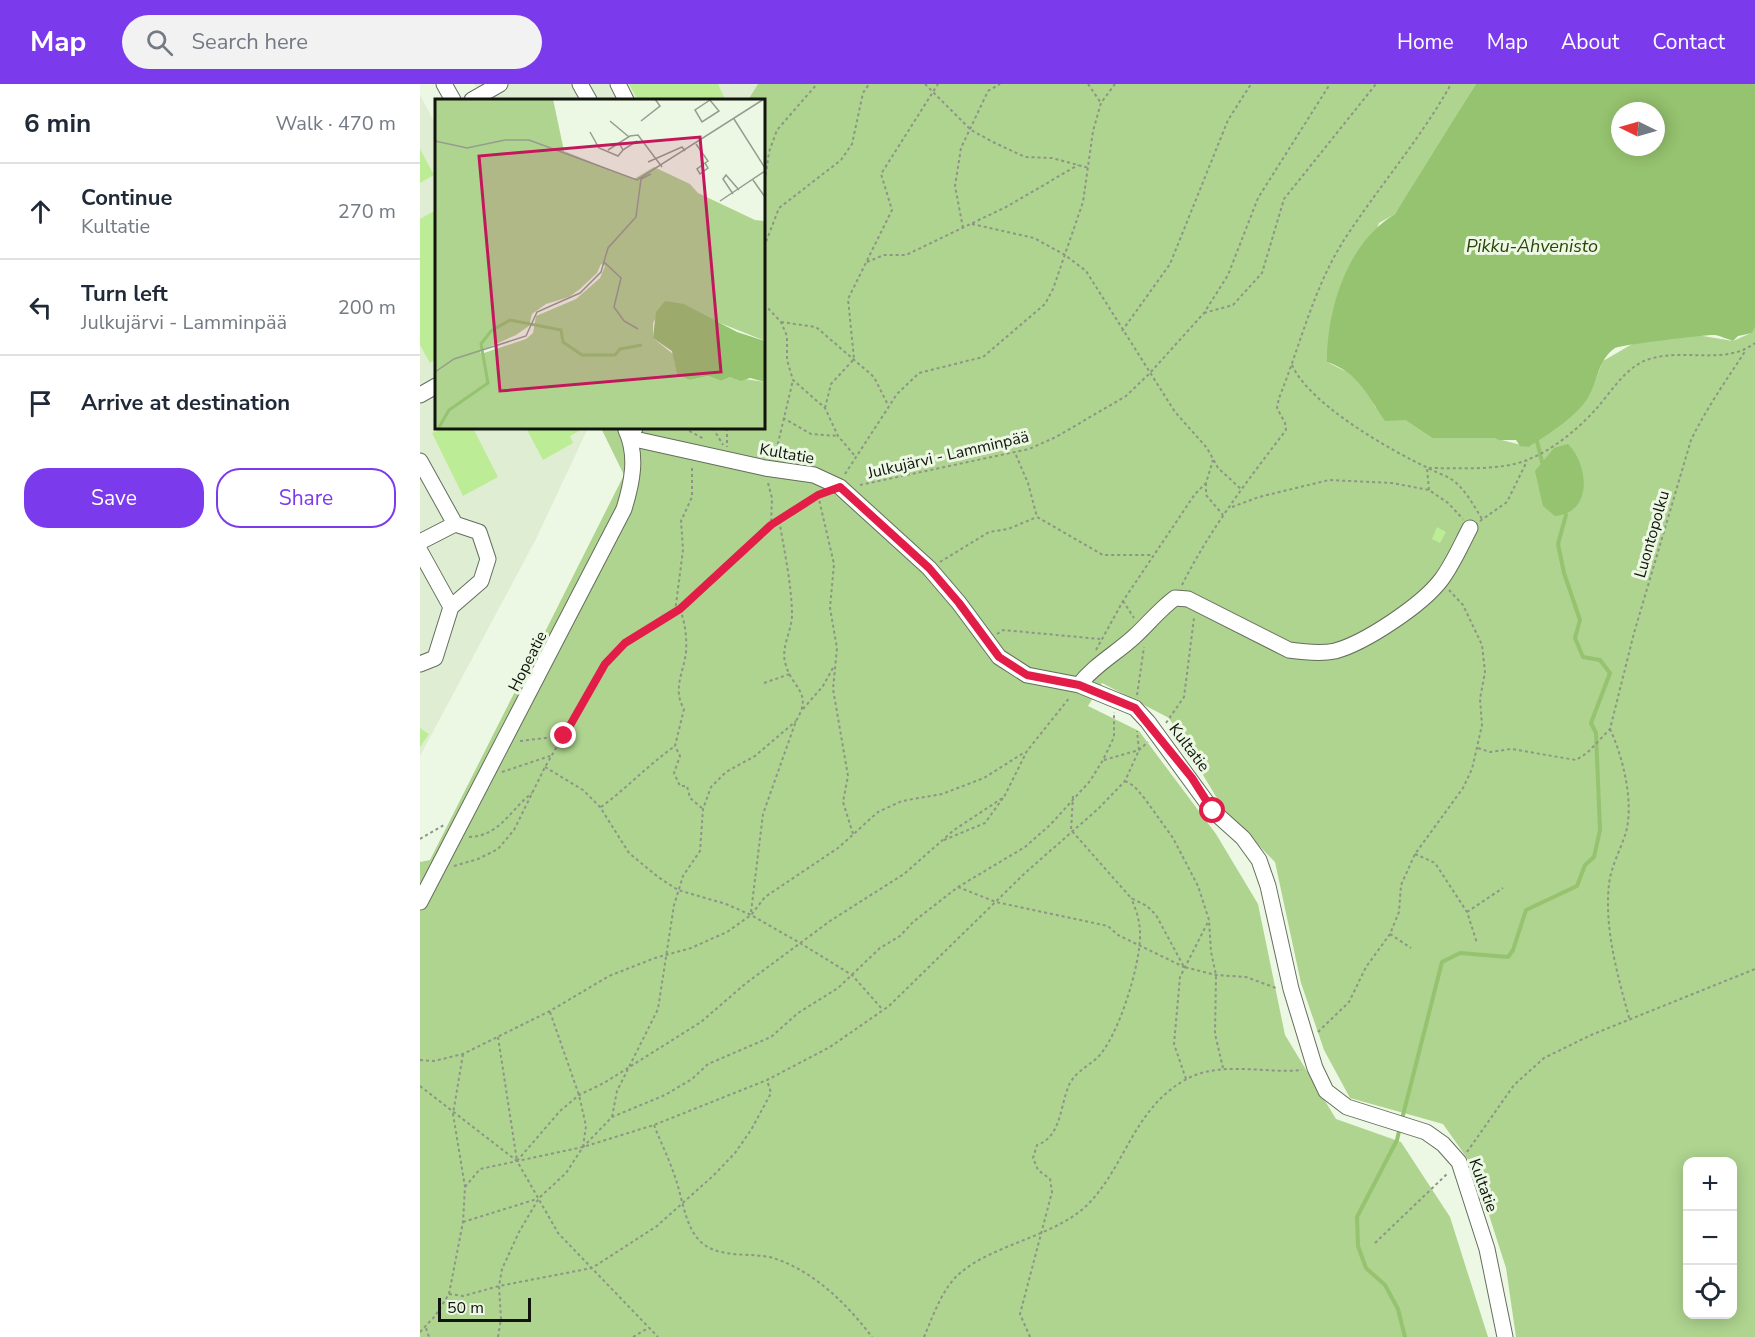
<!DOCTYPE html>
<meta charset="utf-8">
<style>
:root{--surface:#fff;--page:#f2f2f3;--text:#1f2937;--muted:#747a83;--line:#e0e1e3;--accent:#7c3aed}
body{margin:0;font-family:"Nunito Sans",sans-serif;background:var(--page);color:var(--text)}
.controls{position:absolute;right:18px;bottom:18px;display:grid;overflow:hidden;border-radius:12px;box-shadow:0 3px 15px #0003}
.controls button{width:54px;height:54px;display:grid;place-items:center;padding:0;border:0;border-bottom:2px solid var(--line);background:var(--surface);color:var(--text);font:30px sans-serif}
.compass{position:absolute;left:1191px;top:18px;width:54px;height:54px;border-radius:50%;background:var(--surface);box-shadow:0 3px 15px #0003;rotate:275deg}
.scale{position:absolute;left:18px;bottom:15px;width:93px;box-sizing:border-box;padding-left:6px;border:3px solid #11150e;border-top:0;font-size:16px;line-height:21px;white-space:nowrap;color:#11150e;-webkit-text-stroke:4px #ecf8e4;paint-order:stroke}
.stop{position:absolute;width:18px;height:18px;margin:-14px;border:4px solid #e11d48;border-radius:50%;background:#fff}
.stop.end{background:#e11d48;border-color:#fff;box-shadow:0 2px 6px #0008}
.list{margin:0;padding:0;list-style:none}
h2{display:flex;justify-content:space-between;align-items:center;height:78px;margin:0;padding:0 24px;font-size:26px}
h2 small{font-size:20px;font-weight:400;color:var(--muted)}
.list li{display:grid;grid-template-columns:39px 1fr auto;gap:18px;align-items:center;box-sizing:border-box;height:96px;padding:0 24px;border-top:2px solid var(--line)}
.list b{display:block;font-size:22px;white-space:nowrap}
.list p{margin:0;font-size:20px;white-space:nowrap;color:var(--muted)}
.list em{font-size:20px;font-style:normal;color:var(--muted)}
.actions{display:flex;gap:12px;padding:18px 24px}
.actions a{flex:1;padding:14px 0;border:2px solid var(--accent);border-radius:24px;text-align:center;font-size:21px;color:var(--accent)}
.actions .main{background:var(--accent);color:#fff}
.icon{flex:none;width:33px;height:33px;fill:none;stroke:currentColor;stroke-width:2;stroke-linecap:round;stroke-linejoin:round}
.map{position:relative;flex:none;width:1335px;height:1253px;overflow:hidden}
header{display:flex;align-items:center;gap:36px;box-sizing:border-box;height:84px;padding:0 30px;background:var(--accent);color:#fff}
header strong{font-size:28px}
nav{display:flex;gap:33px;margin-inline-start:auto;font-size:21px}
.search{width:420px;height:54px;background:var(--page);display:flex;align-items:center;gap:15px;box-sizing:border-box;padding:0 21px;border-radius:33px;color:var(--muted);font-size:22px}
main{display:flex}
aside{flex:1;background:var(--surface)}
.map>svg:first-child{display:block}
.built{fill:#dfeed3}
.green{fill:#aed48f;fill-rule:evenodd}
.water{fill:#96c36f;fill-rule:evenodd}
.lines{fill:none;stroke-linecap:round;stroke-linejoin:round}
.stream{stroke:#96c36f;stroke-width:4}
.building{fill:#bdec96}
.minor-casing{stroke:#646e5c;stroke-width:17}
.path{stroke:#8d9587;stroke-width:2;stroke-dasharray:3 3;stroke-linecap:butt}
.minor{stroke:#fff;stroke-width:15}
.route{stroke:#e11d48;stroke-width:8}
.labels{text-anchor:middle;stroke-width:6;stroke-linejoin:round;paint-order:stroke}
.street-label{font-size:16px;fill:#11150e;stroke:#ecf8e4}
.water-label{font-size:18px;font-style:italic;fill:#2a4507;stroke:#ecf8e4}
.inset-river{fill:none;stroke:#96c36f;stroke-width:3}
.inset-road{fill:none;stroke:#949d8e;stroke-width:1.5}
.view{fill:#c2185b;fill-opacity:0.15;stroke:#c2185b;stroke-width:3}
.inset-edge{fill:none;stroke:#11150e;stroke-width:3}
</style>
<header>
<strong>Map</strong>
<div class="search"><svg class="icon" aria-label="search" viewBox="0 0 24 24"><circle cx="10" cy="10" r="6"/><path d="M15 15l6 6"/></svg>Search here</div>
<nav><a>Home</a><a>Map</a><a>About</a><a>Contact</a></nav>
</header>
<main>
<aside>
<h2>6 min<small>Walk · 470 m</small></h2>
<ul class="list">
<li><svg class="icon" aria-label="ahead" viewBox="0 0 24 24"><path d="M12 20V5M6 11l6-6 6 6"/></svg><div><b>Continue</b><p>Kultatie</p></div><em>270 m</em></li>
<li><svg class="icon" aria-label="left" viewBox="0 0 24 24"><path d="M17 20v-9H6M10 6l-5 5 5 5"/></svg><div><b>Turn left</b><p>Julkujärvi - Lamminpää</p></div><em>200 m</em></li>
<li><svg class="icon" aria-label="arrive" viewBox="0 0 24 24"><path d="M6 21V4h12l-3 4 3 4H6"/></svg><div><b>Arrive at destination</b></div></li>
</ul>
<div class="actions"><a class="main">Save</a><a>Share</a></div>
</aside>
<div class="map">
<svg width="1335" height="1253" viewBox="0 0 1335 1253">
<rect width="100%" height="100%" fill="#ecf8e4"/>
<path class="built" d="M54,0H338L328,16H63Z
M0,11L16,41V344H168L116,455L0,672Z"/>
<path class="green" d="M338,0H1056L997,98L975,130L959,139L907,278L927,288L943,300L956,324L985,336L1012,354H1074L1109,363L1153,330L1169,312L1183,277L1214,259L1277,251L1313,257L1331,249L1335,243V1253H1096L1086,1184L1054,1084L1023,1040L930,1014L904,966L881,899L855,778L804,726L749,634L682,599L668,622L719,647L796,750L838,820L865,951L916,1035L981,1058L1030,1133L1068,1253H0V778L10,776L204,391L181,344H344V16H328ZM1268,1078H1312V1230H1268Z"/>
<path class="water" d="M1056,0H1335V243L1332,249L1318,252L1313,257C1307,255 1301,252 1295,251C1288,250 1200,261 1195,264C1178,276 1178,296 1169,312C1156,334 1129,349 1109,363L1100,362L1096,356H1079L1074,354H1012L985,336L965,337C948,312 938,288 907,278C907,225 927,159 975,130ZM1200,27H1236V63H1200Z
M1148,360C1169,381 1173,429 1135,432L1123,422L1115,387L1134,364Z"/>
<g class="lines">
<path class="stream" d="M1117,357L1122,378
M982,1035L1022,878L1040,869L1088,873L1093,866L1106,826L1157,802L1165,781L1174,773L1180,746L1176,649L1171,639L1190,589L1180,576L1163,573L1155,554L1160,536L1144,489L1138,460L1146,431
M980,1043L977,1056L937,1133L938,1162L946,1184L965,1201L978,1225L985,1253"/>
</g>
<path class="building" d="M209,0H298L305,15L218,16Z
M0,65L14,91L0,99Z
M16,126V275L10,279L0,261V135Z
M23,344H53L78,393L43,412L12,349Z
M106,344H157L159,347L150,352L153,359L123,376Z
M1017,443L1026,448L1020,459L1012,455Z
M0,644L9,650L0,663Z"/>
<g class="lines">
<g class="minor-casing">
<path id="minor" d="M24,0L33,16
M160,0L169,16
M198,0L206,16
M52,16L80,0
M0,311L16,302
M215,344L210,354L345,384L394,391L420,403L509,484L539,519L579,573L607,591L659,601L715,624L728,638L793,727L823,754L839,776L848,802L871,905L895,984L906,1007L927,1023L1006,1048L1023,1060L1039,1078L1067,1165L1085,1253
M0,377L35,440L0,458
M0,467L31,523
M0,580L15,574L31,523L61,497L68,475L59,448L35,440
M659,601C674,581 697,569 715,552C729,539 740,525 755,514L768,515L869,566C883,568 900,570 915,567C945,559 1002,521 1021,496C1033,480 1041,461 1050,444
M0,818L204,425C212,399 218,372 206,346"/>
</g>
<path class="path" d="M505,0L551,46L573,58L605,73L632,74L669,84
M668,0L681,19
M344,103L349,68L357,46L397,0
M552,140L614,154L645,171L666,187L755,328L787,364L798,384L821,405
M543,144L535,102L541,64L568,7L580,0
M344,163L359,124L421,76L432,60L443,9L449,0
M447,178L464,171H486L588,122L658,81
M344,220L361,238L367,252V276L373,296L405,324L418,352L435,372
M784,229L813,221L842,189L864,115L956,0
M361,238L396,243L454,293L468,321
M702,247L750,180L808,36L831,0
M872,281C890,321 970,366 1010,385C1017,389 1025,391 1031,395C1044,403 1054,422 1062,435
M405,324L411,300L434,275L428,215L472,126L461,90L518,0
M363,334L391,350L418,352
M264,344L284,355
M293,344L303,361
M307,344V363
M596,371L608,399L617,433L683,471H733
M355,372L373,296
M425,390L477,310L499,289L563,273L625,220L633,205L663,118L673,47L681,19L695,0
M348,399L352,414L351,440
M786,399V411L803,431
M440,401L609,365L636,353L706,312L729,290L784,229L808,191L838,114L910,0
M1009,406L1007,384C1035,384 1081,387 1107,376C1133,366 1158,345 1176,325C1193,306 1207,280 1233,274C1267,265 1306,281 1335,259
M398,411L414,480L410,524L417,564L413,605L428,692L423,718L433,750
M812,423L839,413L909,396L972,399L1009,406L1028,419L1043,435
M1060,437L1087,418L1107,377
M520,478L569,448L588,445L617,433
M762,501C790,445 828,396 866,346L865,339L857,324L859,314C881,260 894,200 928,150C961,100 1001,54 1031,0
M703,517L714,534
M260,525C265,539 267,552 266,568C264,588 252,605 264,625L255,662L260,672L254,689L260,702H267L270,714L283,725
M255,528L263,466L261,437L272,413V381
M577,550L583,546L680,555
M676,566L703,517L775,410L786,399L793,376
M344,599L370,590
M717,611L724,563
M383,625L403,602L414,582
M746,639L764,613L774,534
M1190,645C1203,673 1214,718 1206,748C1201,765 1191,782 1189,800C1184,845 1198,893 1210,937
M100,657L142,652
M1058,664L1070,668L1091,665L1156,676L1167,669L1190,645L1214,549L1271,356C1286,325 1307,295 1326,266
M684,676L719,666L728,658
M125,683L163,706L180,723L209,769L238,793L258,806L306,820L331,831L380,859L432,891L463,926
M82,688L133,671
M705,697L714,702L725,715L753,754L778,802L789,836L791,868L796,891L795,950L803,984
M653,712L651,746L711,814L727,822L736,831L764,883L796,891L826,893L856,904
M181,723C207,704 228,681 255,662
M49,753C80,752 90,726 112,709
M0,755L24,741
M524,756L565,739L583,714
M995,770L1015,779L1047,828L1057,859
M34,782L58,775L78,765L94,746L125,683L185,580L205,559L260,525L351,440L403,410
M538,803L576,818L688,842L698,851L764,883
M331,828L343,730L376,637C394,607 371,605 365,578C361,562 373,545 372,528C371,497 364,466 359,435
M1047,828L1083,804
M970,850L991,864
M130,928L159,1011L166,1042L163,1063
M898,948L929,918L946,883L970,850L979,828L981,801L995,770L1043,704L1052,685L1062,641L1060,615L1065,588L1062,561L1043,521L1029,506
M78,953L97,1077
M0,976L14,977L43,970L130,927L189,892L235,874L271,864L307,848L331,831L345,813L418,764L458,728L482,717L522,710L564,694L605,668
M766,995L754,960L760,893L789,836
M0,1002L97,1077L138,1149L238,1253
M192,1033L197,1007L238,925L254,821L263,792L280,767L283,725L291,703L306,688L335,672L376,637
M234,1041C241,1059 250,1077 256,1096C263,1116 265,1144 282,1159C301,1175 332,1168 353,1174C394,1187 427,1220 452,1253
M1047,1068L1094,1001L1124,974L1171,951L1335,885
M97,1077L140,1027L159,1011L184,999L281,938L325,900L410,837L484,790L534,746L584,713L607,667L650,613
M45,1103L60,1085L163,1063L234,1041L347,996L410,963L469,922L605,789L678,725L705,697L719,666L717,647
M43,1138L117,1115
M955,1159L1027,1090
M29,1210L43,1212L79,1202L172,1184L237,1142L293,1092L315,1069L331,1046L351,1009L347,996
M6,1244L9,1253
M0,1248L15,1232L29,1210L43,1138L45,1103L33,1030L43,970
M78,1253L81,1235L79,1202L82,1185L99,1148L119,1114L146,1089L163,1063L192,1033L245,1011L272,995L288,980L351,953L378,929L418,904L460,864L480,852L493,838L538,803L605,763L630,741L670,697L683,676L694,653V628
M213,1253L228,1244
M504,1253C513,1232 522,1205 539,1190C574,1159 640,1152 671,1117C706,1079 715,1024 765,996C799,976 844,990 882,986
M610,1253L600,1230L632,1108L630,1095L618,1086L613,1074L617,1061C642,1053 640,1019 650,999C657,987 667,983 677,974C698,954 721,880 720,849C720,837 716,825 711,814"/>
<use href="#minor" class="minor"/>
</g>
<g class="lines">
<path class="route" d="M144,652L185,580L205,559L260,525L351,441L398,411L420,403L509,484L539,519L579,573L607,591L659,601L715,624L772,694L793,727"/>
</g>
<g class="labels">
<g class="street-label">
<text transform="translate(367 369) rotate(10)" y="6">Kultatie</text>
<text transform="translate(528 370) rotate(-13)" y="6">Julkujärvi - Lamminpää</text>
<text transform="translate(1231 450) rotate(-74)" y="6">Luontopolku</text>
<text transform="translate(107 577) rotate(-63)" y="6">Hopeatie</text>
<text transform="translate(770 663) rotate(53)" y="6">Kultatie</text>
<text transform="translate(1064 1101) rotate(70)" y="6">Kultatie</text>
</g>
<g class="water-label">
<text x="1112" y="168">Pikku-Ahvenisto</text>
</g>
</g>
<g transform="translate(15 15)">
<rect width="330" height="330" fill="#ecf8e4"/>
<path d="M0,0H118L129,52L199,80L219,68L255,85L263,94L320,121L330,122V242L230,202L218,224V239L238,255L242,276L255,281L273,277L286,282L295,278L330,283V330H0ZM166,165L170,167L165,179L141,200L101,217L98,234L91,240L46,255L45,252L81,236L94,227L97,215L111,205L134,198L145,190L162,174Z" fill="#aed48f" fill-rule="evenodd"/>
<path d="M230,202L249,205L302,233L330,242V283L315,279L306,282L295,278L286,282L273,277L255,281L242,276L237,252L218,239L221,213Z" fill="#96c36f"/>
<path class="inset-river" d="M3,330L14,311L53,284L46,245L56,232L75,221L126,231L128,243L147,256H180L185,250L207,246"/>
<path class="inset-road" d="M274,0L284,12L267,23L260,11L275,1M299,20L330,69M175,22L194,38M206,22L225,7L220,0M155,33L164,49L183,57L188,51M0,42L32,49L70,41H94L202,81L329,0M184,44L188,51L202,42M261,45L273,62L270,64L262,70L265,75L273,69L270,64M173,51L195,37L203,36L227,68M213,63L247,48L250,52M318,81L330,98M298,95L288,80L291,76L304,91M285,102L330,72M169,163L186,179L179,208L189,222L203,230M0,273L19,260L91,237L102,213L145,194L166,173L173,149L201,118L206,80L216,75"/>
<path class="view" d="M265,38L286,273L65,292L44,57Z"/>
<rect width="330" height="330" class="inset-edge"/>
</g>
</svg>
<div class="controls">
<button>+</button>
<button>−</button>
<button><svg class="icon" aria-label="locate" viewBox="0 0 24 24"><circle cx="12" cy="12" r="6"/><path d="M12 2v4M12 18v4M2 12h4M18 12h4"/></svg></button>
</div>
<svg class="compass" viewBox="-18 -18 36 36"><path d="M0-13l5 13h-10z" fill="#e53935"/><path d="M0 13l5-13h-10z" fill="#747a83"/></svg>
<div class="scale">50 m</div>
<div class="stop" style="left:793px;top:727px"></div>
<div class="stop end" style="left:144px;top:652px"></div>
</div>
</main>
